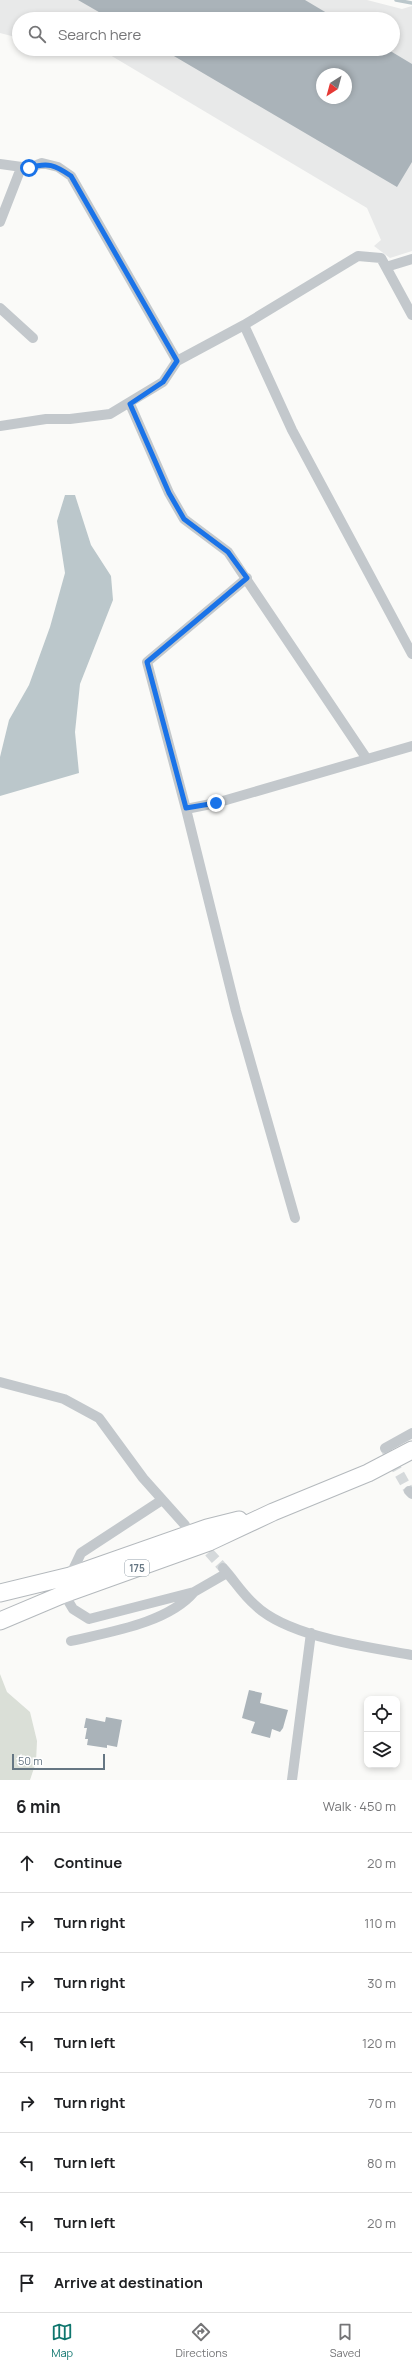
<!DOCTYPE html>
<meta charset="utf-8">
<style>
:root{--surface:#fff;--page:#f2f2f2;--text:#202124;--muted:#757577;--line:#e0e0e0;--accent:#0f766e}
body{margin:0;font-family:Manrope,sans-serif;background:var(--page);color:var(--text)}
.controls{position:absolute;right:12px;bottom:12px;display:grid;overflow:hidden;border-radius:8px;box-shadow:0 2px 6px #0003}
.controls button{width:36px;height:36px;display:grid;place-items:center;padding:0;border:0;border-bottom:1px solid var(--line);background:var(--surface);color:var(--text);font:20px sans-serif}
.compass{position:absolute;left:316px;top:68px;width:36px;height:36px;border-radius:50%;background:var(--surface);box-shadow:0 2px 6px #0003;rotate:216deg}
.scale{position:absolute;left:12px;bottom:10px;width:93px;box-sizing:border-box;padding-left:4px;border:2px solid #657683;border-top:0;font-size:11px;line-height:14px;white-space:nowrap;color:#657683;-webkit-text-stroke:3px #fff;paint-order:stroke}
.stop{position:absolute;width:12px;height:12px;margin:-9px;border:3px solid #1a73e8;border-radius:50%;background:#fff}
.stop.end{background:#1a73e8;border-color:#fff;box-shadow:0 1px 4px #0008}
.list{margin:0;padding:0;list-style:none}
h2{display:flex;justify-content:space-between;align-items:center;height:52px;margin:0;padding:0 16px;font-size:17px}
h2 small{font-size:13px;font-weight:400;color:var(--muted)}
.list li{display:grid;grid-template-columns:26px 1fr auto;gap:12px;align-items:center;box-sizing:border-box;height:60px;padding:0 16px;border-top:1px solid var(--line)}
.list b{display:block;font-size:15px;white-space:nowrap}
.list em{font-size:13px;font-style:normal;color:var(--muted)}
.icon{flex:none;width:22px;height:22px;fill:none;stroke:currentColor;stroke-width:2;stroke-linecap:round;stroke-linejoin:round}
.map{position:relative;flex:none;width:412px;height:1780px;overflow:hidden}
.search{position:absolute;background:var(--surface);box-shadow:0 2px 6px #0003;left:12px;right:12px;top:12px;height:44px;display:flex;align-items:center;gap:10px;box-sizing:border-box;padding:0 14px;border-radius:22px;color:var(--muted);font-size:15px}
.sheet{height:532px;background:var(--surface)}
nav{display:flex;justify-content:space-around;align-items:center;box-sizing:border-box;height:56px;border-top:1px solid var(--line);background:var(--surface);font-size:11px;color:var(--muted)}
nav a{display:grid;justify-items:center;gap:2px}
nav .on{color:var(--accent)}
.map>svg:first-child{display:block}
.built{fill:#e8e9e9;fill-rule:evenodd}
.green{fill:#dadfd7}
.water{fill:#bbc7cb}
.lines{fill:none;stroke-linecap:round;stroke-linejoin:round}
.stream{stroke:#bbc7cb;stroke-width:3.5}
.building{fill:#aab3b9;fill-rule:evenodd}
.minor-tunnel{stroke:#d5d9db;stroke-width:10;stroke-dasharray:10 5;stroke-linecap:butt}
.trunk-casing{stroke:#b4b9bd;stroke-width:19}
.minor{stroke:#c3c8cc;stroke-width:10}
.trunk{stroke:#fff;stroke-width:17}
.route{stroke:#1a73e8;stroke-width:5}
.labels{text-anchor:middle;stroke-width:4;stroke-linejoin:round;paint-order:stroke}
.shield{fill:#fff;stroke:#939fa8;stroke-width:1}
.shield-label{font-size:10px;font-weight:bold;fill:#657683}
</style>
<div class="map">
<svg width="412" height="1780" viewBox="0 0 412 1780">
<rect width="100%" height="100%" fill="#fafaf8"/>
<path class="built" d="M0,0H367L402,9L412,6V251L390,258L374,246L381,240L367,208L100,49H393V19H19V38L0,33ZM322,74H346V98H322Z"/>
<path class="green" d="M0,1674L7,1692L30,1712L37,1741L36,1762L30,1780H0Z"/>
<path class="water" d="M65,495H75L91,545L111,576L113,600L80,684L75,732L79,773L0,796V757L9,720L29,685L50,627L65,573L57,521Z"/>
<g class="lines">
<path class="stream" d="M396,0L412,3"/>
</g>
<path class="building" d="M78,0H305L337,19H111Z
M162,49H387L412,64V162L397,187ZM322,74H346V98H322Z
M249,1690L262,1693L260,1703L288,1710L283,1728L280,1732L272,1729L270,1738L251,1733L255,1722L242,1718Z
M106,1717L122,1720L117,1747L107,1745V1748L87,1745L88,1739H85L87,1728H84L86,1718L105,1722Z"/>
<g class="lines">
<path class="minor-tunnel" d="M385,1448L409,1491
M199,1541L223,1568"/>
<g class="trunk-casing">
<path id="trunk" d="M0,1593L70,1576L207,1528L239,1520
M0,1621L64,1594L209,1542L273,1512L368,1473L412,1450"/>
</g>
<path class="minor" d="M0,164L29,168L42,163L58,167L71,176L177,361
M0,222L21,168
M386,267L412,259
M0,308L33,338
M244,325L292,430L412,654
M130,404L169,493L184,519L228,552L367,759
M0,426L46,419H70L110,414L163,382L177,361L244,325L358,256L381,258L412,315
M247,578L147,662L186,809L236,1011L295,1218
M186,809L216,803L412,746
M0,1382L64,1399L99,1418L143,1478L185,1525
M385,1448L412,1433
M409,1491L412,1494
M223,1568C234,1580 243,1595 255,1605C288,1637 368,1647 412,1655
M70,1576L81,1553L162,1500
M64,1594L73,1609L89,1619L194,1592L227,1573
M71,1641C109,1632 168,1623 194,1592
M292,1780L311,1633"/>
<use href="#trunk" class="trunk"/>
</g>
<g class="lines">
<path class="route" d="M29,168C48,162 55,165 71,176L177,361L163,382L130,404L169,493L184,519L228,552L247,578L147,662L186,808L216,803"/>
</g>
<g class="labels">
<rect class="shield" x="125" y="1560" width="24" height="16" rx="3"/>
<g class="shield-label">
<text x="137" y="1572">175</text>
</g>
</g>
</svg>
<div class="controls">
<button><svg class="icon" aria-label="locate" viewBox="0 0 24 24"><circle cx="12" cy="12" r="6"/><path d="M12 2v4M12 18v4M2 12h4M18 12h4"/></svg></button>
<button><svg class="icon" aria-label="layers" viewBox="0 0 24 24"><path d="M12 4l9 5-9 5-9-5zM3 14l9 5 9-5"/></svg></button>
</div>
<svg class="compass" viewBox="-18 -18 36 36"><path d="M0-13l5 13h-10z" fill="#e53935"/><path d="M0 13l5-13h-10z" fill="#757577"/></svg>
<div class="scale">50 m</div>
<div class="stop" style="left:29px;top:168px"></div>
<div class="stop end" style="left:216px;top:803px"></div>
<div class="search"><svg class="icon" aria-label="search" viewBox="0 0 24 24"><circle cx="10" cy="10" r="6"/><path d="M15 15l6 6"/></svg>Search here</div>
</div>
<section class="sheet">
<h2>6 min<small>Walk · 450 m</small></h2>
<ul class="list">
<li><svg class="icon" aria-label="ahead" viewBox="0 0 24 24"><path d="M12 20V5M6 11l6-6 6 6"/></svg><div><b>Continue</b></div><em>20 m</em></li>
<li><svg class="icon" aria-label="right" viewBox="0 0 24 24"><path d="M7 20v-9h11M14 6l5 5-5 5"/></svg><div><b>Turn right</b></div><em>110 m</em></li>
<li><svg class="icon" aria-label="right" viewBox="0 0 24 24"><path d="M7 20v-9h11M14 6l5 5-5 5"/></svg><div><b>Turn right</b></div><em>30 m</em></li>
<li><svg class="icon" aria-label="left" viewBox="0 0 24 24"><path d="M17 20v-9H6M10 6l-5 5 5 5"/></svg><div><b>Turn left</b></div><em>120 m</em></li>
<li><svg class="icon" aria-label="right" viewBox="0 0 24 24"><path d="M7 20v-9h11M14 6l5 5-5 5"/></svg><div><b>Turn right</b></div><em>70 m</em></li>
<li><svg class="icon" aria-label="left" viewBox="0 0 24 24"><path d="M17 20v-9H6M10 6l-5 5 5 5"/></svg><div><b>Turn left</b></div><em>80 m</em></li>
<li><svg class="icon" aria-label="left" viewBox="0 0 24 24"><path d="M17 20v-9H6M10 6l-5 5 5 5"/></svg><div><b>Turn left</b></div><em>20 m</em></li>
<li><svg class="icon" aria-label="arrive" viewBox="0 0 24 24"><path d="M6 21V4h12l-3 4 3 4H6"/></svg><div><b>Arrive at destination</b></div></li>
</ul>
</section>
<nav>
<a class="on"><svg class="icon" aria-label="map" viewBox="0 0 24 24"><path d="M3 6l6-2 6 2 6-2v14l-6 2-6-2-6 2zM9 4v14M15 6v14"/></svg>Map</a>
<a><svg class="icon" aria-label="directions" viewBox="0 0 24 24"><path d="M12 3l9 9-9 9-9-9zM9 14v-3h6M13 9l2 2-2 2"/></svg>Directions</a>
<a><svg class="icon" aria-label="saved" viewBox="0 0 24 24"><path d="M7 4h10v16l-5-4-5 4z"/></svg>Saved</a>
</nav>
